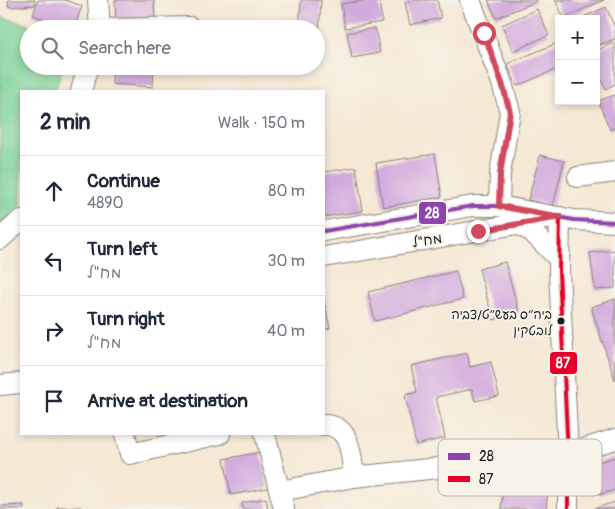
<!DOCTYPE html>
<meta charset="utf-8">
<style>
:root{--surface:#fff;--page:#f2f2f3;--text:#1f2937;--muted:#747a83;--line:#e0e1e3}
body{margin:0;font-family:Pangolin,"Playpen Sans Hebrew",sans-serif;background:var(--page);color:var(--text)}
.controls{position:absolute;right:15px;top:15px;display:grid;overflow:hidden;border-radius:0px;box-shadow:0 2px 8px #0003}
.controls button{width:45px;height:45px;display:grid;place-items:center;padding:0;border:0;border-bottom:1px solid var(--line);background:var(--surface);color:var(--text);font:25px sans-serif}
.stop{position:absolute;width:15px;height:15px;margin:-11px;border:4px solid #d1495b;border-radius:50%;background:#fff}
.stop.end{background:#d1495b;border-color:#fff;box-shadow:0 1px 5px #0008}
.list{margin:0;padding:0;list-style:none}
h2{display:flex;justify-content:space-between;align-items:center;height:65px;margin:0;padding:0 20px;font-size:21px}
h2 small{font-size:16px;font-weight:400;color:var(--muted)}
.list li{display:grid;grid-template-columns:32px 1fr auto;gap:15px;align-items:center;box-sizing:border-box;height:70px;padding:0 20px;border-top:1px solid var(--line)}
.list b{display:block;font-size:19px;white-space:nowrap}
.list p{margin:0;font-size:16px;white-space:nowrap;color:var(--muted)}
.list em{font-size:16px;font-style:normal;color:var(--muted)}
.icon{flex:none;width:28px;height:28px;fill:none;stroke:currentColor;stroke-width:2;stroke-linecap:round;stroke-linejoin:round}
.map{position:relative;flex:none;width:615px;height:509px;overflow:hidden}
.search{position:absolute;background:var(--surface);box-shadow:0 2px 8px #0003;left:20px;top:20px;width:305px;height:55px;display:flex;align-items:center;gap:12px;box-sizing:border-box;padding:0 18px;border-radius:28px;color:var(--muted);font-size:19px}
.panel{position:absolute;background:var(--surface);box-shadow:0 2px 8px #0003;left:20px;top:90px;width:305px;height:345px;border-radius:0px}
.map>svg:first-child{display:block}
.green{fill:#76d097;stroke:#49765a}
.building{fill:#d2abde}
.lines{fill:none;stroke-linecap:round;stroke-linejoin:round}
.minor-casing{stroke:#888278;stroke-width:22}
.minor{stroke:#fff;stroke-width:20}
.bus-1-casing{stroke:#f7f3e8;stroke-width:8}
.bus-2-casing{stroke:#f7f3e8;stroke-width:8}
.bus-1{stroke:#8e44ad;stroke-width:4}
.bus-2{stroke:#e4002b;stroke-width:4}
.route{stroke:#d1495b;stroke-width:6}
.bus-dot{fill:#1c1c1c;stroke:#f7f3e8;stroke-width:2}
.labels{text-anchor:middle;stroke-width:4;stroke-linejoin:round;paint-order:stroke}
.bus-label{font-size:13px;fill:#1c1c1c;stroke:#f7f3e8;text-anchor:end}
.street-label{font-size:14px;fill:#1c1c1c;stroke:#f7f3e8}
.key{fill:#f7f3e8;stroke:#b5b2ab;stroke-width:1}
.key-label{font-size:14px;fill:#1c1c1c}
.line-badge{stroke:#f7f3e8;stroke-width:2}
.badge-label{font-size:14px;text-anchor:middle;font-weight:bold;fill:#fff}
</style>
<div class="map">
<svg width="615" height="509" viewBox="0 0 615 509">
<rect width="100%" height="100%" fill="#f7f3e8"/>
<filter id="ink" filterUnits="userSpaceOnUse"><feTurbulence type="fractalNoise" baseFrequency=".02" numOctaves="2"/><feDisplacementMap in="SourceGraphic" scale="10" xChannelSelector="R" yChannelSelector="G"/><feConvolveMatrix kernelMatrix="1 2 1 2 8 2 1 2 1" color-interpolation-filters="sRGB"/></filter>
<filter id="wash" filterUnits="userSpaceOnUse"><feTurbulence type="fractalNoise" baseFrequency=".0096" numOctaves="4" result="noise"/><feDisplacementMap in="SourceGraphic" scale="20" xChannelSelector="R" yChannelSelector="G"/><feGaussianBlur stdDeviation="1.12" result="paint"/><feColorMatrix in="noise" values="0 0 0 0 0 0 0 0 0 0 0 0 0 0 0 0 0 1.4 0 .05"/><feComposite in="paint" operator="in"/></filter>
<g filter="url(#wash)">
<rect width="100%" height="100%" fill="#f5e8d5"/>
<path class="green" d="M0,17L46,29H29V66H63L55,91H21V205L0,224Z"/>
<g id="blocks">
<path class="building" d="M8,0H35V5L9,7Z
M38,0H65L82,6L74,29L33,15Z
M115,0H154L155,20L116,22Z
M301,0H321L319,35H316V29H299Z
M369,0H379L382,22L345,28L341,4Z
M415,0H437L441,18L410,25L405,2Z
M488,0H537V1L496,18Z
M555,0H604L564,18Z
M606,7L615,28V39L596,46V19H579Z
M537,9L549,35L513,51L502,25Z
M375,28L380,53L352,58L347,33Z
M615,42V84L606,89L596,68V51Z
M557,43L559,47V68L517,86L507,64Z
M113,66H154L153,87L112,84Z
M615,95V127L610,130L598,101Z
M435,154L442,197L383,207L376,163Z
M540,155L564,161L553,206L528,200Z
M356,167L363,211L324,217V172Z
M615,250V288L595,290L590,253Z
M505,262L519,312L493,320L479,269Z
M456,271L463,299L375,321L368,292Z
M615,299V380L591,307Z
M324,301L330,328L324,330Z
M467,353L470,367L491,362L499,396L475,401L472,389L436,397L445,438L416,445L405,395L417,392L411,366Z
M261,452L268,488L231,495L224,459Z
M615,457V490L599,495L590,465Z
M505,474L549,479L546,509H501Z
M266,498L268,509H243L242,503Z
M615,502V509H593Z
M24,505V509H0V506Z
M57,507H81V509H57Z"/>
</g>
</g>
<g filter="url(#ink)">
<use href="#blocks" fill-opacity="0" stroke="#888278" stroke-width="1"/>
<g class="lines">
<g class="minor-casing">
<path id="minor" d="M98,0L100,29
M470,0L502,83L510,112L500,174L499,206
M104,29L190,27
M81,91L88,66
M578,177L615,172
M560,217L559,272L568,454V509
M517,224L532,232L559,259
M324,231L473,206H499L574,220L615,222
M0,239L21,220
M324,257L546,219
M0,385L21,383
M324,425C352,425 351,457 354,477
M125,434L130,454L220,434
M265,434L284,509
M280,491L354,477L568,454L615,439"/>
</g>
<use href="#minor" class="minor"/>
<g class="bus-1-casing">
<path id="bus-1" d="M324,231L473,206H499L574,220L615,222"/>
</g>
<g class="bus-2-casing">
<path id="bus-2" d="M560,217L559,272L568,454V509"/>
</g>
<use href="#bus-1" class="bus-1"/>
<use href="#bus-2" class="bus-2"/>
</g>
</g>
<g class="lines" filter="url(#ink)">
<path class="route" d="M478,231L560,217L499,206L500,174L510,112L502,83L484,33"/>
</g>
<circle class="bus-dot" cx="561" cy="321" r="4.5"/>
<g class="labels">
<g class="bus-label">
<text x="552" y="319">ביה״ס בעש״ט/צביה<tspan x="552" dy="16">לובטקין</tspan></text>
</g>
<g class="street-label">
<text transform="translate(427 240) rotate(-9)" y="5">מח"ל</text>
</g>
</g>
<rect x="438" y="439" width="164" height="57" rx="8" class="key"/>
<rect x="448" y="453" width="22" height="7" fill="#8e44ad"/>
<rect x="448" y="476" width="22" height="6" fill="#e4002b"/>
<g class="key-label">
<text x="479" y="461">28</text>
<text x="479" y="484">87</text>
</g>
<g class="line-badge">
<rect x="418" y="201" width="29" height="24" rx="5" fill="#8e44ad"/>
<rect x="549" y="351" width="29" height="24" rx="5" fill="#e4002b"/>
</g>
<g class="badge-label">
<text x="432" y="218">28</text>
<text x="563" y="368">87</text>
</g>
</svg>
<div class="controls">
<button>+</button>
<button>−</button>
</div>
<div class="stop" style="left:484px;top:33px"></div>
<div class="stop end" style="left:478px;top:231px"></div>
<div class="search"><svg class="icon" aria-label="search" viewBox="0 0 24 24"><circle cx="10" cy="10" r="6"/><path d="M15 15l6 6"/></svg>Search here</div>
<section class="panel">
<h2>2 min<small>Walk · 150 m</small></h2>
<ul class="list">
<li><svg class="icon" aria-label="ahead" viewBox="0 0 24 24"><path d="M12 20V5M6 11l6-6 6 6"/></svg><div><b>Continue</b><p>4890</p></div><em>80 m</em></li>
<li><svg class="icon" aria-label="left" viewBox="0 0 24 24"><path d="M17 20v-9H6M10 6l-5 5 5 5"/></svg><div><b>Turn left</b><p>מח&quot;ל</p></div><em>30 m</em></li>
<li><svg class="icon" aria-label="right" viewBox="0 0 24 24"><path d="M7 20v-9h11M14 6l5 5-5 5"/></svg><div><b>Turn right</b><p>מח&quot;ל</p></div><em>40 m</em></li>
<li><svg class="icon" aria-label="arrive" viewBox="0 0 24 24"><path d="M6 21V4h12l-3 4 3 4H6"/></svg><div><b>Arrive at destination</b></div></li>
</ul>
</section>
</div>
